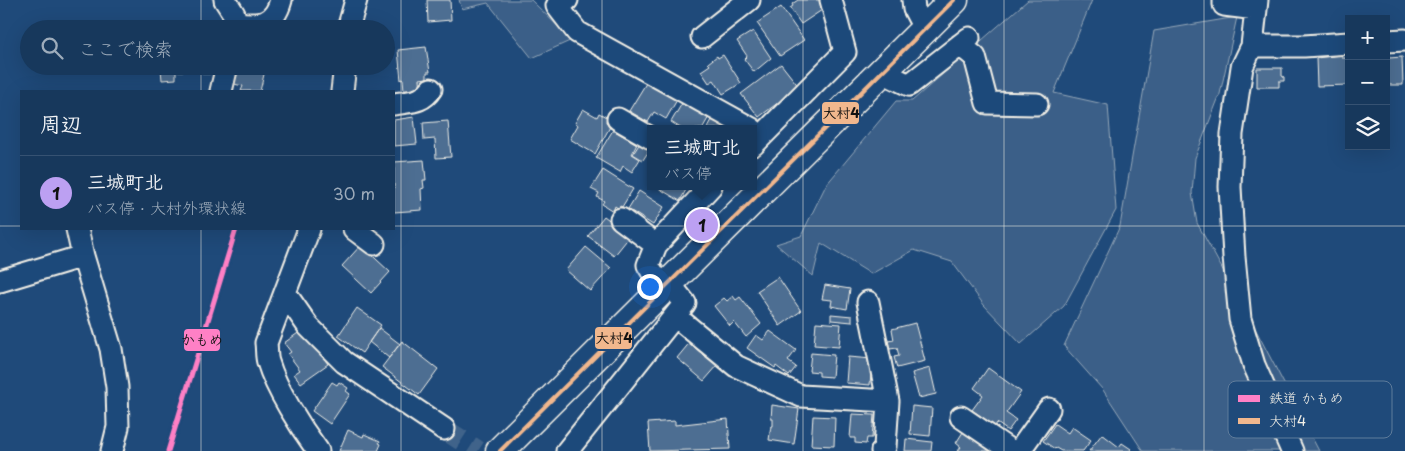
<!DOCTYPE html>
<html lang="ja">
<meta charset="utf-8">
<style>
:root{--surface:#17385c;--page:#244365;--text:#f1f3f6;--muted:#9eacbb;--line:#365272;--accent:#bca0f2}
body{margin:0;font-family:"Playpen Sans","Klee One",sans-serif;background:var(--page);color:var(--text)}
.controls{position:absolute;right:15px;top:15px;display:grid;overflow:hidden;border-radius:0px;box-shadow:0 5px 20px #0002}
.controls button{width:45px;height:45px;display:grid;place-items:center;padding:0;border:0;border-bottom:1px solid var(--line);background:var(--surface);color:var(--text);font:25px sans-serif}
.you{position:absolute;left:649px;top:286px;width:18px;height:18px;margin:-12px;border:4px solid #fff;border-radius:50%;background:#1a73e8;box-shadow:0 0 0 8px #1a73e833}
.badge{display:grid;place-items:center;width:32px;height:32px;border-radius:50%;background:var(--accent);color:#111;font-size:16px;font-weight:700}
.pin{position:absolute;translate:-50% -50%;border:2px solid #fff;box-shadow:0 1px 5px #0006}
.popup{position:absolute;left:647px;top:125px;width:110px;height:65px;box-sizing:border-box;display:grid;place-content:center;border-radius:0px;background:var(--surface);filter:drop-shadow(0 1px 4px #0005);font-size:16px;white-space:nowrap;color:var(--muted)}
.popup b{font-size:19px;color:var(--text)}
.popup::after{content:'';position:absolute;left:50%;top:100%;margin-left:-10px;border:10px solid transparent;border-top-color:var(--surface)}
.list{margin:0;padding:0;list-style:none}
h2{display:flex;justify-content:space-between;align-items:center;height:65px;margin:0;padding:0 20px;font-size:21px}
h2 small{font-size:16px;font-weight:400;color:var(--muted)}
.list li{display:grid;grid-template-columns:32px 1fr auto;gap:15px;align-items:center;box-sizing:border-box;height:75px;padding:0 20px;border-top:1px solid var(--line)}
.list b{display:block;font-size:19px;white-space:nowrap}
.list p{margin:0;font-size:16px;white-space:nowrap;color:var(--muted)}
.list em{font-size:16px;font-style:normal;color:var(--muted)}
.icon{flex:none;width:28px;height:28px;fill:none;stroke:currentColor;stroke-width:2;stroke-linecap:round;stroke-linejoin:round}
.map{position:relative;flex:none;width:1405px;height:451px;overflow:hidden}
.search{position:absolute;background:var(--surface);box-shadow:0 5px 20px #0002;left:20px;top:20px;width:375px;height:55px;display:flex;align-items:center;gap:12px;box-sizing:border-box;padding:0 18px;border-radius:28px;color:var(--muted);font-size:19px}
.panel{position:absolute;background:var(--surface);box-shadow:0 5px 20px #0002;left:20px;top:90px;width:375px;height:140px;border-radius:0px}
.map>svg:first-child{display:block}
.green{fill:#3a5f88;stroke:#97a8b8}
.building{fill:#4d6e92;stroke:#f4f1e8}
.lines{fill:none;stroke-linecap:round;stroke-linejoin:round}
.minor-tunnel{stroke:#3f638a;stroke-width:21;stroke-dasharray:21 11;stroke-linecap:butt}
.minor-casing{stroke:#f4f1e8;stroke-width:25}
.secondary-casing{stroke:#f4f1e8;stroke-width:31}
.minor{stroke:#1f4a7a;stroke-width:21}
.secondary{stroke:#1f4a7a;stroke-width:28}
.bus-1-casing{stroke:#1f4a7a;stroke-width:8}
.bus-1{stroke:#f1b78d;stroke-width:4}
.rail-1-casing{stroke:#1f4a7a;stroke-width:9}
.rail-1{stroke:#ff80c5;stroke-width:5}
.grid{fill:none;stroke:#f4f1e8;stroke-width:1;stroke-opacity:0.55}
.key{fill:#1f4a7a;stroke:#5f7c9b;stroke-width:1}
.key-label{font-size:14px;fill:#f4f1e8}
.line-badge{stroke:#1f4a7a;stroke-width:2}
.pale-badge-label{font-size:14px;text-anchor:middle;font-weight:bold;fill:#111}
</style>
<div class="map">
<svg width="1405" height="451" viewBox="0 0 1405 451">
<rect width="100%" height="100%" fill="#1f4a7a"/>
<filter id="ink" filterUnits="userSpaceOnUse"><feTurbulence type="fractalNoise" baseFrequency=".02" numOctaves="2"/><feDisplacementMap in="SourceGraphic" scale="10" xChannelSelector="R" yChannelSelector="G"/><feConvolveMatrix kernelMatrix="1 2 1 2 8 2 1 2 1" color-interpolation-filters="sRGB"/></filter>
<g filter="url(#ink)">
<path class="green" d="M459,0H531L572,40L532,58L488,3L462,9Z
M1028,0H1092L1054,93L1108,105L1116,210L1064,306L1021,344L984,305L952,262L914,250L871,274L821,243L813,276L776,244L801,236L826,185L896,101H912Z
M1237,17L1220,94L1195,158L1192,193L1197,223L1257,332L1319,451H1143L1103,390L1064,346L1120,226L1154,31Z"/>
<path class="building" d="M427,0H450L451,20L428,22Z
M798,0H819L825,8L801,24L790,8L793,6L792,4Z
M781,7L804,40L780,56L757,23Z
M753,31L771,58L754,72L744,59L747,56L737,41Z
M426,47L430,72H427V78L420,79L421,91L404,92L403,79L401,80L398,50Z
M723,55L741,83L723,94L714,80L709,83L701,71L710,65L708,63L717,56L718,58Z
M1342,55V58H1349V85L1317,86L1316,58Z
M1386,55H1389V58L1402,57L1403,85H1386Z
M781,64L799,87L759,117L741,94Z
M164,66H210V74H203V71H176V79L162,80L161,69L164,68Z
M238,66H266L260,91H241L243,86L234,84Z
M1257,68H1282V76L1284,77V81H1279V87H1257Z
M648,80L678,98L666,119L654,112L648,122L629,111Z
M684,100L710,115L702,129H682L671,122Z
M583,109L597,117L599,113L608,118L606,122L611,125L595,154L570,139L578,125L575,123Z
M414,117L417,144L394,146V120Z
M713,118L730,129H707Z
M448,121L451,157L436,158L435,139L424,140L423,123Z
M613,130L637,144L632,154L640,159L632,172L623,166L620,172L596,158Z
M640,143L650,149L643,160L633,154Z
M424,160L426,180H423L424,188L421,189L422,210L394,212V162Z
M603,170L633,189L622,207L620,206L619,209L615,206L613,211L602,204L604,201L597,197L599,193L591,189Z
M655,186H688L680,201Z
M639,191L664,207L653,225L628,209Z
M604,216L630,236L614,256L588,236Z
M361,245L390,272L371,293L342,266Z
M586,247L611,268L590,291L566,270Z
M778,277L801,311L780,326L757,291Z
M825,285L850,289L847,309L831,306L832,300L822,299Z
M733,296L736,300L740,297L761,324L746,337L734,322L730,326L714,306L724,298L727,301Z
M357,308L381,325L362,353L338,336Z
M831,314L852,316V322L831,320Z
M816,322L841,324L839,347L814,345Z
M915,323L925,361L897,368L894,357L899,356L897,348L890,349L888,341L894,340L892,329Z
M379,328L400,344L389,358L369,342Z
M301,331L307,335L328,364L301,383L294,374L300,370L288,354L291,352L284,343Z
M770,331L796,350L788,361L796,367L789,376L776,366L775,368L747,348L756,335L763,340Z
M402,341L438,369L419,395L382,367Z
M691,341L718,365L704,381L677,358Z
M811,353L834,355L832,377L819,376V372L809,371Z
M848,357L872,359L870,385L846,383Z
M930,368L936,394L919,398L912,373Z
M988,368L1021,392L1006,413L1016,420L1008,431L997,423L995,426L972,410L983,395L974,388Z
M332,382L337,385L339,382L348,388L346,391L350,394L330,424L312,411Z
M772,405L799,409L794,444L769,440L771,426H773V419H771Z
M912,406L932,408L930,436L910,434Z
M852,414L874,415L872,438H867L866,444L855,443V438H850Z
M813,416L835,417L834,446L811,445Z
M728,419L730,449L650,451L648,423L675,421V425Z
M1055,424L1068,433L1072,427L1091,440L1083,451H1061L1056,448L1055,449L1043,441Z
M348,430L363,437L364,434L380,441L379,443L381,444L378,451H339Z
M963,432L992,451H958L961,447L956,443Z
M1102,434L1119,447L1122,443L1131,449L1129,451H1089Z
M906,439L932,442L931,451H905Z"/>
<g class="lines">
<path class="minor-tunnel" d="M444,429L478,451"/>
<g class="minor-casing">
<path id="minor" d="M225,0L234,14L236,29
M567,0L557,6L577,32L752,129
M913,0L914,9L925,30
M1224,0V5L1256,9
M1257,0L1252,46L1242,67L1232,134L1230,187L1234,257L1240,319L1254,365L1292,451
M235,23C258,25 274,27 281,0
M348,29L356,0
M702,37L749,0
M1386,41L1405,40
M960,45L975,57L987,103L1037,104
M1252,46H1304L1349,43
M882,72L909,85L969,38
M221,91L227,66
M342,91L345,66
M394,104C410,101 422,103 431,89
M618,119L651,138
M753,145L845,52L831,0
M621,219L656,245
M309,229L266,343C267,349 266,356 268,362C276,389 301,428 318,451
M354,229L374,244
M83,256L111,349L117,387L118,427L112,451
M0,281L83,256L77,229
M663,289L648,265L656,245L711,186
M285,293L308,326L344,362L444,429
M868,302L888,401
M675,316L736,366L801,396L888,401L885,447L882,451
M961,417L1011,451
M1022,447L1049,409
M567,451L685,303L669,283"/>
</g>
<g class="secondary-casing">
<path id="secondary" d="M500,451L954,0"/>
</g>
<use href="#minor" class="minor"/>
<use href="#secondary" class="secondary"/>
<g class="bus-1-casing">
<path id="bus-1" d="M500,451L954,0"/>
</g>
<use href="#bus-1" class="bus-1"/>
<g class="rail-1-casing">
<path id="rail-1" d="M168,451L236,229"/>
</g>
<use href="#rail-1" class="rail-1"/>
</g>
</g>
<path class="grid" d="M201,0V29M401,0V451M602,0V451M803,0V451M1004,0V451M1204,0V451M201,66V91M0,226H21M394,226H1405M201,229V451"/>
<rect x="1228" y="381" width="164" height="57" rx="8" class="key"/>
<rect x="1238" y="395" width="22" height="7" fill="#ff80c5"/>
<rect x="1238" y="418" width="22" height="6" fill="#f1b78d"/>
<g class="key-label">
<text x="1269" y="403">鉄道 かもめ</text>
<text x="1269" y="426">大村4</text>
</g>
<g class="line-badge">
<rect x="821" y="101" width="39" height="24" rx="5" fill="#f1b78d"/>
<rect x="594" y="326" width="39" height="24" rx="5" fill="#f1b78d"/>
<rect x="183" y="328" width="38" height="24" rx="5" fill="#ff80c5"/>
</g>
<g class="pale-badge-label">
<text x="841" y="118">大村4</text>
<text x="614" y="343">大村4</text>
<text x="202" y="345">かもめ</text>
</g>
</svg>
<div class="controls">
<button>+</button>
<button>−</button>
<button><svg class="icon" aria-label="layers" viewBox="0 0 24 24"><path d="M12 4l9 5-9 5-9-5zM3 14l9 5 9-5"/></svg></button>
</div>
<div class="you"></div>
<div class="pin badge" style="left:702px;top:225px">1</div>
<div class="popup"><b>三城町北</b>バス停</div>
<div class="search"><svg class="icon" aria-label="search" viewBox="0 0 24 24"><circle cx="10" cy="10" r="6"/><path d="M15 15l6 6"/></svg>ここで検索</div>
<section class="panel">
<h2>周辺<small></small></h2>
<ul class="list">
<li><span class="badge">1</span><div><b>三城町北</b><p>バス停 · 大村外環状線</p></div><em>30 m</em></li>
</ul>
</section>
</div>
